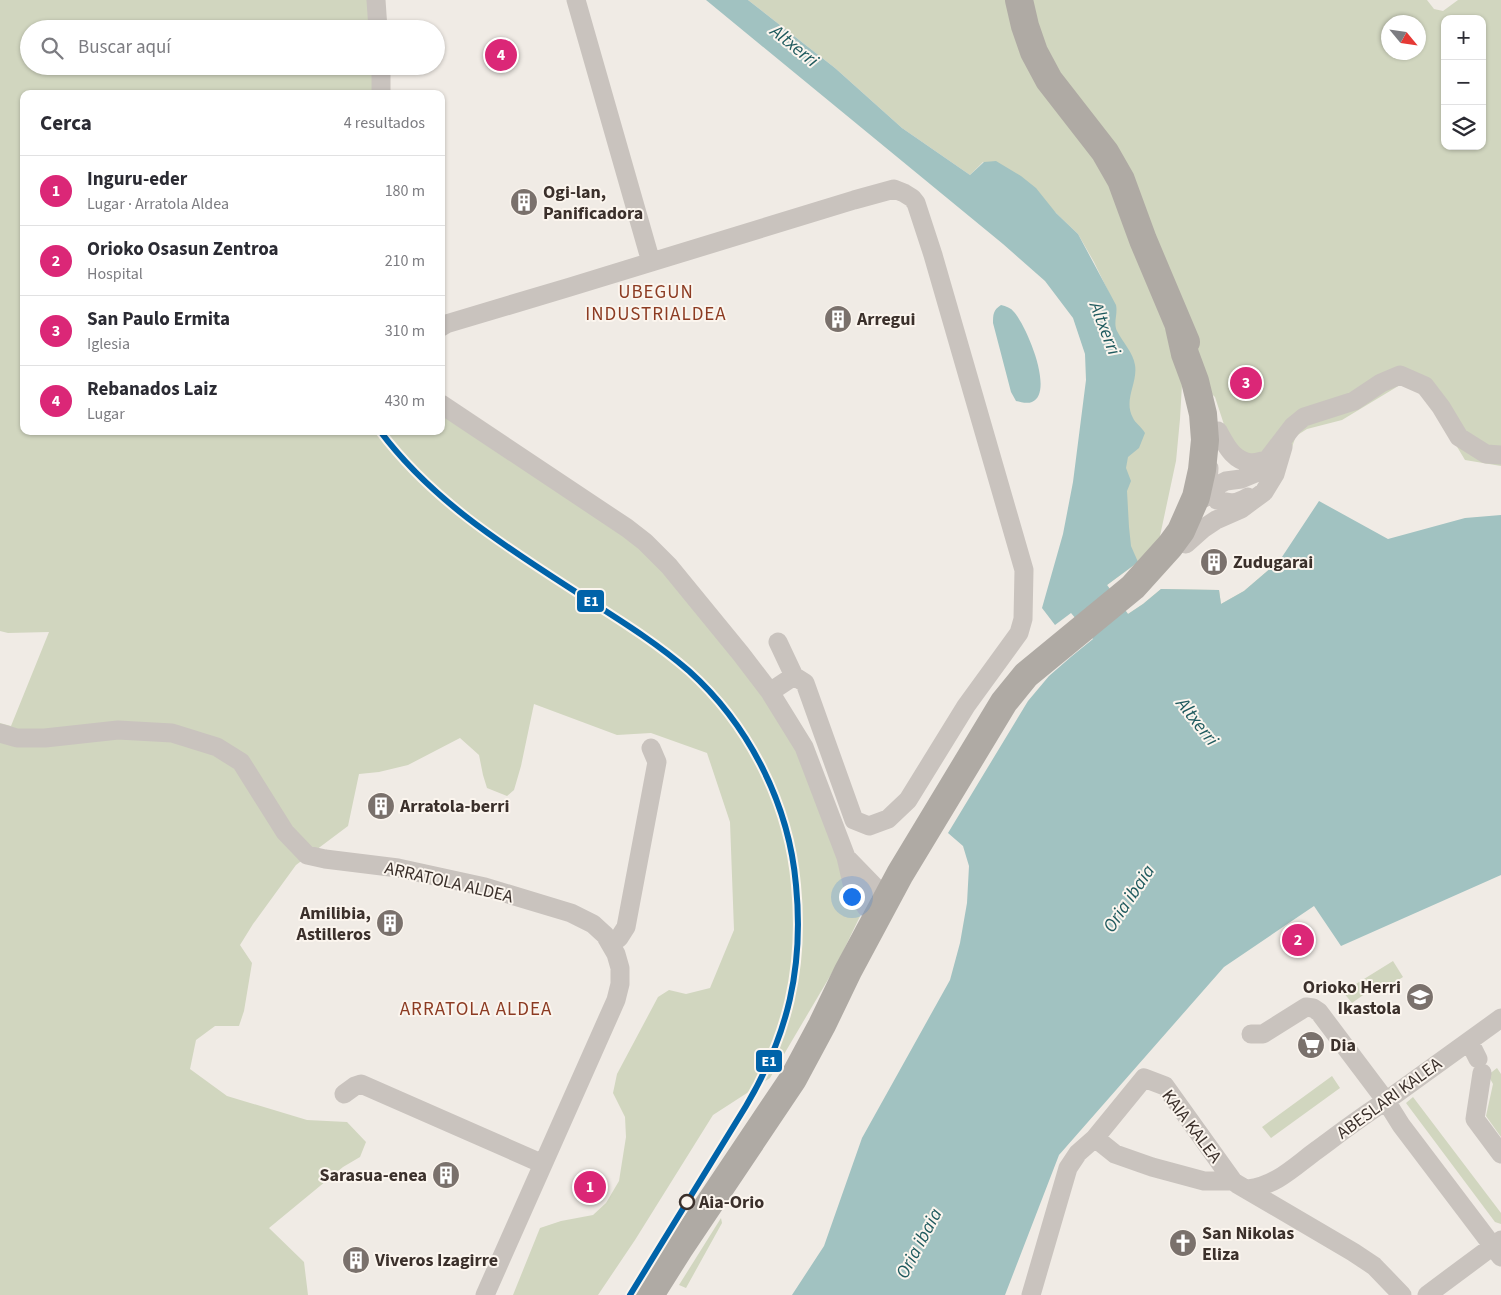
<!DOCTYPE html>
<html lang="es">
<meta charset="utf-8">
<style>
:root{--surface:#fff;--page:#f2f2f3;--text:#2b2b33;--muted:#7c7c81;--line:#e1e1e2;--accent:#db2777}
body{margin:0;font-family:"Source Sans 3",sans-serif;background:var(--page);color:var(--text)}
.controls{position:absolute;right:15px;top:15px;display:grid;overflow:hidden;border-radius:10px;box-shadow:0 1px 4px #0004}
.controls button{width:45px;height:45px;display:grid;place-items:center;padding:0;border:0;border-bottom:1px solid var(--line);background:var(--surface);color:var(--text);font:25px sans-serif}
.compass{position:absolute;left:1381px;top:15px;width:45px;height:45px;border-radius:50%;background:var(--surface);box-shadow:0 1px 4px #0004;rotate:119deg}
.you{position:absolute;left:851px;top:896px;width:18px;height:18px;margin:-12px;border:4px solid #fff;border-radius:50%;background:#1a73e8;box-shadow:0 0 0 8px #1a73e833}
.badge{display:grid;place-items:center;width:32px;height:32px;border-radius:50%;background:var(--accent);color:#fff;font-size:16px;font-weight:700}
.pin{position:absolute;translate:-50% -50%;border:2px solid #fff;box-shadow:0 1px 5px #0006}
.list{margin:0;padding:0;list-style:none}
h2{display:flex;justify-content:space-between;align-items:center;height:65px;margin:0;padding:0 20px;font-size:21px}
h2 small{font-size:16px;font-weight:400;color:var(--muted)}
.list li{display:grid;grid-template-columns:32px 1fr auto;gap:15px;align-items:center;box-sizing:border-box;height:70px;padding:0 20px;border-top:1px solid var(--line)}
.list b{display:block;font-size:19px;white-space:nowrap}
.list p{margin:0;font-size:16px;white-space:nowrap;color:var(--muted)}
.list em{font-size:16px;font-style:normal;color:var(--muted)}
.icon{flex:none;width:28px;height:28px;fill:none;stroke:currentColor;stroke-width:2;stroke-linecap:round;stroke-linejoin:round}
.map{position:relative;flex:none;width:1501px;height:1295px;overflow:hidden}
.search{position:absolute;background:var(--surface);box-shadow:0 1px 4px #0004;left:20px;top:20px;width:425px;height:55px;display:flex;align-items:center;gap:12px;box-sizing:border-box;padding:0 18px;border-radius:28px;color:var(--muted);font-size:19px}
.panel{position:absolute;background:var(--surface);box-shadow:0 1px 4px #0004;left:20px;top:90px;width:425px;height:345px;border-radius:10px}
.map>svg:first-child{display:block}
.green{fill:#d1d6bf;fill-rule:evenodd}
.water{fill:#a1c2c1}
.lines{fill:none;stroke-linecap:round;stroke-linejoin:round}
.minor{stroke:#c9c3be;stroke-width:19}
.highway{stroke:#afaaa4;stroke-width:28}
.rail-1-casing{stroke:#fbf5ee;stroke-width:10}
.rail-1{stroke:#0063a9;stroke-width:6}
.stop-dot{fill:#fbf5ee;stroke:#3b302b;stroke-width:2.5}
.labels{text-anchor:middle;stroke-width:4;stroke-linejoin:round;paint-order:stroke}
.poi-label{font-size:18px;font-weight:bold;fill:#3b302b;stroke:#fbf5ee;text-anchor:start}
.street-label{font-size:18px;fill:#3b302b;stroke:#fbf5ee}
.stop-label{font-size:18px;font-weight:bold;fill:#3b302b;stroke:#fbf5ee;text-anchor:start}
.water-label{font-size:19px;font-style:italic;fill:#1f5a5e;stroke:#fbf5ee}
.neighbourhood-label{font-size:19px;letter-spacing:1px;fill:#8c3b22;stroke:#fbf5ee}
.line-badge{stroke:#fbf5ee;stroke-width:2}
.badge-label{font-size:14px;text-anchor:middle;font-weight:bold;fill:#fff}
</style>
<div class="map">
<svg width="1501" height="1295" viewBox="0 0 1501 1295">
<rect width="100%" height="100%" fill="#f0ebe5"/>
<path class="green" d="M0,0H381L383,29H29V66H386L388,94H24V431H441V394L661,547L783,699L863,910L836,966L770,1078L713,1115L635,1240L598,1295H513L540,1228L561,1221L593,1215L606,1203L619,1181L626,1137L625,1117L613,1093L617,1074L658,997L669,990L686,994L710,988L734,930L730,822L707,753L651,733L617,735L534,704L521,766L514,790L507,796L487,788L483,775L479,755L460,738L408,765L379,772L359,774L348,826L296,865L253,924L240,945L252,963L244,1011L239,1026H215L196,1040L190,1069L227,1096L307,1120L347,1122L366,1142L360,1157L343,1167L269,1228L304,1262L308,1295H0V723L11,726L49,632L8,633L0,631Z
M748,0H1427L1434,9L1443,11L1458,0H1501V466L1465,460L1432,405L1416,391L1400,385L1342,420L1307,429L1296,436L1292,447L1250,458L1230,443L1215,397L1183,367L1180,419L1176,461L1160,536L1161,541L1156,549L1107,585L1128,614L1143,604L1161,589L1219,590L1221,604L1244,591L1280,560L1183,671L1100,590L1109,293L1094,262L1078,234L1056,213L983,162L970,175L902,128L835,68ZM1445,19H1482V146H1445ZM1388,22H1418V52H1388Z
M1393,961L1403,977L1384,989L1380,983L1352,1003L1343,992Z
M1497,1068L1501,1074V1137L1486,1116L1493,1084L1488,1075Z
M1332,1076L1340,1088L1271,1138L1262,1127Z
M1413,1097L1501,1213V1224L1495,1222L1406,1103Z
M721,1218L722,1223L686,1288L679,1285Z"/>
<path class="water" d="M706,0H748L835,68L902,128L970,175L984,162L996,161L1021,176L1036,188L1056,213L1078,234L1116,305C1118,314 1113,323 1117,331C1123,343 1133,352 1135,365C1138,383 1123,400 1133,418C1135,423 1141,426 1145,433L1139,448L1128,457L1126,468L1131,481L1127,491L1129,527L1131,546L1138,562L1107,585L1128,614L1143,604L1161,589L1219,590L1221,604L1244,591L1280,560L1319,501L1388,539L1465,518L1501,515V875L1341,946L1314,906L1224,967L1059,1155L1005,1295H792L824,1246L862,1138L950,980L960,943L967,903L969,866L963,846L948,833L1028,701L1049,676L1072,656L1093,639L1071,613L1055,625L1042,608L1063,534L1073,482L1086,380L1085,354L1073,318L1045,281L1003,244Z
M1001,305C1006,306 1011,308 1014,312C1026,325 1055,392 1032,402C1027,404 1021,402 1016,401L1011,392L993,323C993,315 993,310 1001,305Z"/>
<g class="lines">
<path class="minor" d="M376,0L378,29
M576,0L651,262
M381,66V94
M441,327L446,324L570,287L854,200L894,189L904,193L912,198L916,203L933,255L1024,570L1023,619L1019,633L966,706L908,800L888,819L869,826L854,820L805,683L794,676L770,692
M441,404L627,528L645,542L669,566L741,654L770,692L804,747L846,857L852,883L866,907L878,914
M1218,431C1226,445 1233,461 1251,463C1256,463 1262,461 1267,460L1293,426L1304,417L1354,401L1381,383L1400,375L1425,386L1441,407L1459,437L1486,454L1501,455
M1209,468L1208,484L1217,500C1232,504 1235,504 1248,497
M1204,498L1220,484L1226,481L1241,479L1258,472L1267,460
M1186,544L1204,528L1216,520L1241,509L1264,492L1275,474L1283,447
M778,642L794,676
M0,733L17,738H45L118,730L172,733L217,747L241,762L285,832L307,855L325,859L398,868L485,887L571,913L593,924L605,935L616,954L620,968V984L616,1000L485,1295
M846,857L878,890L885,900
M611,944L619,938L626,927L657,762L651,748
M1251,1034H1263L1306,1007L1313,1008L1319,1012L1386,1101L1401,1125L1501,1257
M1469,1041L1478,1059
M1482,1073L1475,1119L1501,1154
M344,1094L355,1086L361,1084L543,1164
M1095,1138L1115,1154L1152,1167L1204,1181H1233L1237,1184L1353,1252L1374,1266L1402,1295
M1248,1189C1276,1186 1295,1166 1317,1150C1340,1133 1362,1116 1386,1101L1501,1018
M1031,1295L1068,1168L1078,1153L1095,1138L1144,1078L1165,1086L1233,1181
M1427,1295L1501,1240"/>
<path class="highway" d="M1019,0L1025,26L1034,52L1049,80L1105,152L1121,180L1143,240L1186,342
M650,1295L679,1249L793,1079L822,1025L848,971L900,874L1004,702L1026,675L1133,587L1170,546L1181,531L1196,497L1202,470L1205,440L1203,414L1195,381L1185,354L1179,327"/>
<g class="rail-1-casing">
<path id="rail-1" d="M380,431C436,506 516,553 593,603C626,624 659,645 689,671C749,725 789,804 796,885C804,967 788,1035 746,1106L630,1295"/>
</g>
<use href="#rail-1" class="rail-1"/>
</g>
<defs>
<g id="building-disc" transform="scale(1.4375)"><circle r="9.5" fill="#7a716c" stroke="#fbf5ee"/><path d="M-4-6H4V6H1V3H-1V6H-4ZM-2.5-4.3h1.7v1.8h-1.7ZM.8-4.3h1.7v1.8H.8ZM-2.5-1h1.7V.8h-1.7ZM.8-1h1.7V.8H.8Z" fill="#fff"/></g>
<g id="school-disc" transform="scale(1.4375)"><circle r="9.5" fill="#7a716c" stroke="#fbf5ee"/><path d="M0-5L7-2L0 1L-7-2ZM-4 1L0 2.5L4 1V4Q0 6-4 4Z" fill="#fff"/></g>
<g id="supermarket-disc" transform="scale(1.4375)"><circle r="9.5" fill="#7a716c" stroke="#fbf5ee"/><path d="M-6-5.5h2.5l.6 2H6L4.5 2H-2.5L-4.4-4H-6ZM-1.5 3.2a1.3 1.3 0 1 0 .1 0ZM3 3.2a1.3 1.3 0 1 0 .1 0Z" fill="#fff"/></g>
<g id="church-disc" transform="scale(1.4375)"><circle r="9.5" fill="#7a716c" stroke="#fbf5ee"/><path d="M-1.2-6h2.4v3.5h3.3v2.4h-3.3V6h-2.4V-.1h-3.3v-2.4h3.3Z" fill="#fff"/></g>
</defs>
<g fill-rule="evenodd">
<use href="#building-disc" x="524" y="202"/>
<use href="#building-disc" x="838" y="319"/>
<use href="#building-disc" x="1214" y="562"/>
<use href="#building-disc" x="381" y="806"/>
<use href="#building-disc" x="390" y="923"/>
<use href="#school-disc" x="1420" y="997"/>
<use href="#supermarket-disc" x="1311" y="1045"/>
<use href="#building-disc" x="446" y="1175"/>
<use href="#church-disc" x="1183" y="1243"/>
<use href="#building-disc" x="356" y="1260"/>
</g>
<circle class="stop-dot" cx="687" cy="1202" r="7"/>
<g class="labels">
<g class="poi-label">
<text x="543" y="198">Ogi-lan,<tspan x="543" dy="21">Panificadora</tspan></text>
<text x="857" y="325">Arregui</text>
<text x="1233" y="568">Zudugarai</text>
<text x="400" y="812">Arratola-berri</text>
<text x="371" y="919" text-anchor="end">Amilibia,<tspan x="371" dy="21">Astilleros</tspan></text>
<text x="1401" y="993" text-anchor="end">Orioko Herri<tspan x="1401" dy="21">Ikastola</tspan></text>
<text x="1330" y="1051">Dia</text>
<text x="427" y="1181" text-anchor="end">Sarasua-enea</text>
<text x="1202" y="1239">San Nikolas<tspan x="1202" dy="21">Eliza</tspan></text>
<text x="375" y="1266">Viveros Izagirre</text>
</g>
<g class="street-label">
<text transform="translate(449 882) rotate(13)" y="6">ARRATOLA ALDEA</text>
<text transform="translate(1389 1098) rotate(-36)" y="6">ABESLARI KALEA</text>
<text transform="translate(1192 1126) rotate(53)" y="6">KAIA KALEA</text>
</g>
<g class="stop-label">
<text x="699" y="1208">Aia-Orio</text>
</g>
<g class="water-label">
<text transform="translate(795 45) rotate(39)" y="7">Altxerri</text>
<text transform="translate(1106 328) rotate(69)" y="7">Altxerri</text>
<text transform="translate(1198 721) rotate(52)" y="7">Altxerri</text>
<text transform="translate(1128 898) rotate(-56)" y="7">Oria ibaia</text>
<text transform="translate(918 1243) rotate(-62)" y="7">Oria ibaia</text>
</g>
<g class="neighbourhood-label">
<text x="656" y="298">UBEGUN<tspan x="656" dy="22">INDUSTRIALDEA</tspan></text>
<text x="476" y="1015">ARRATOLA ALDEA</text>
</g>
</g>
<g class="line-badge">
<rect x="576" y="589" width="29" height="24" rx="5" fill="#0063a9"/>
<rect x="755" y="1049" width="28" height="24" rx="5" fill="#0063a9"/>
</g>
<g class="badge-label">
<text x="591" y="606">E1</text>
<text x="769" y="1066">E1</text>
</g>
</svg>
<div class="controls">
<button>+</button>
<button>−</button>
<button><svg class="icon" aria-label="layers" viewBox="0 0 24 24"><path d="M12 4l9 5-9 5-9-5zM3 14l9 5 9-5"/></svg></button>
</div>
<svg class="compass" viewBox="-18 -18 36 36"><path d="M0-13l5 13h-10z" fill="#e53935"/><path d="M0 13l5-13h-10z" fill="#7c7c81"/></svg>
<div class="you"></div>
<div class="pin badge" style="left:590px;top:1187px">1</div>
<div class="pin badge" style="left:1298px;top:940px">2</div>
<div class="pin badge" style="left:1246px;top:383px">3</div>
<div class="pin badge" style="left:501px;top:55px">4</div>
<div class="search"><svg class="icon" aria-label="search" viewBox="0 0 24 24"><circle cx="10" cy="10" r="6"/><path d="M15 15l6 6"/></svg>Buscar aquí</div>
<section class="panel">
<h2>Cerca<small>4 resultados</small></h2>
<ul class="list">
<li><span class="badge">1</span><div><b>Inguru-eder</b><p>Lugar · Arratola Aldea</p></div><em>180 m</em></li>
<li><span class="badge">2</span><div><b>Orioko Osasun Zentroa</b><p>Hospital</p></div><em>210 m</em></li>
<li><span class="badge">3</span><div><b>San Paulo Ermita</b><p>Iglesia</p></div><em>310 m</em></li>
<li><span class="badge">4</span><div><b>Rebanados Laiz</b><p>Lugar</p></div><em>430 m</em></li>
</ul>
</section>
</div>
